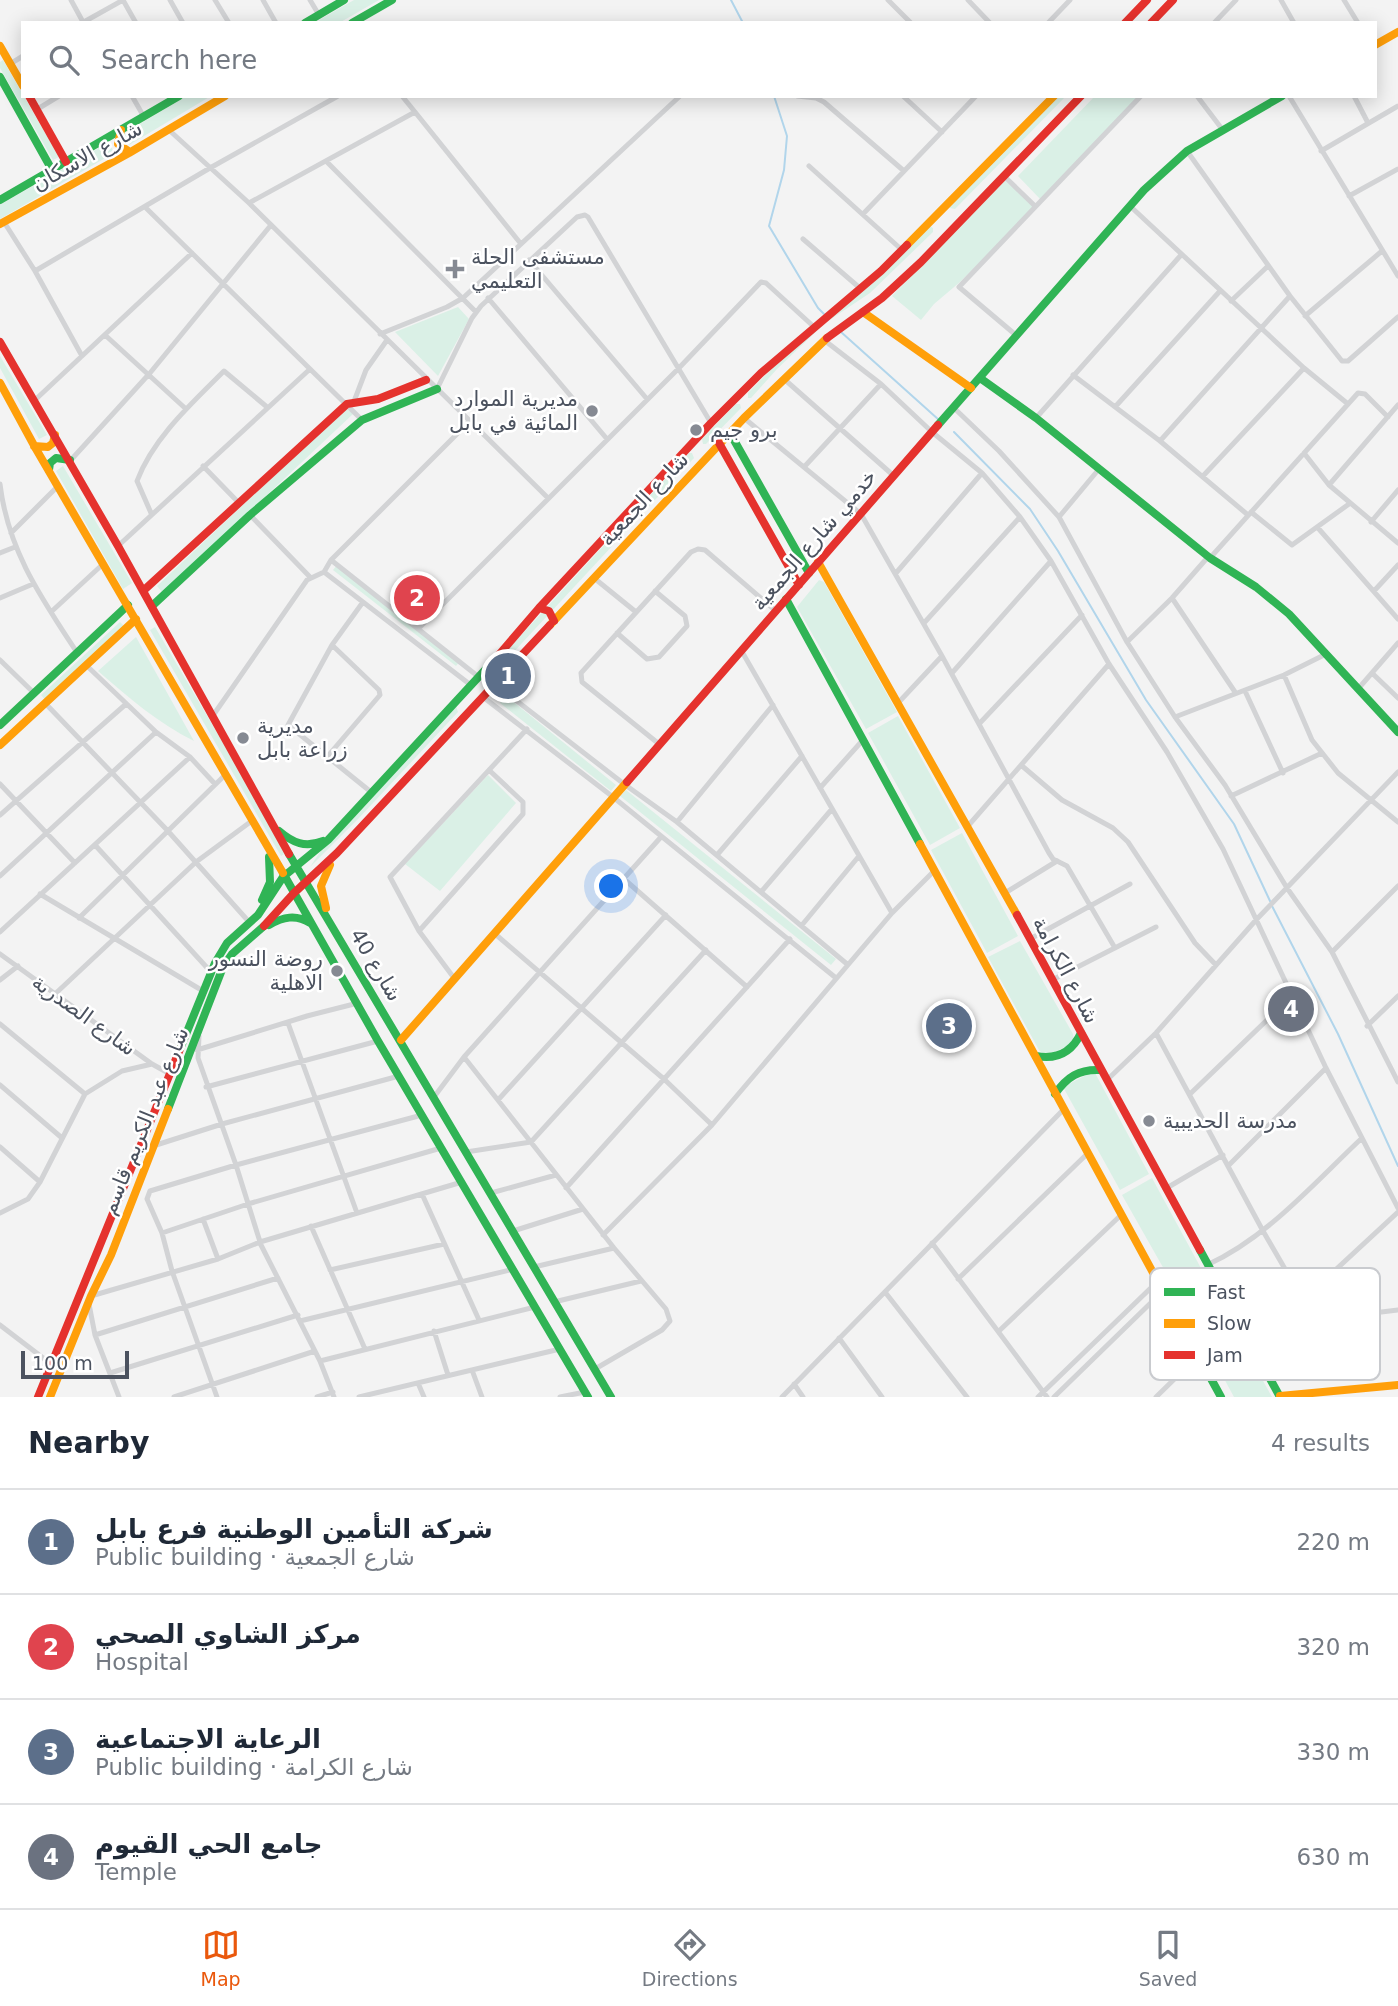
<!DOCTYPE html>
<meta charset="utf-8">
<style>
:root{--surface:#fff;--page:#f2f2f3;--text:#1f2937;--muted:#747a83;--line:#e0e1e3;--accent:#ea580c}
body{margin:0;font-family:"DejaVu Sans",Cairo,sans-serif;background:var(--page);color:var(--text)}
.scale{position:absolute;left:21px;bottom:18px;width:108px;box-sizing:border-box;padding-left:7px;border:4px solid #4b525f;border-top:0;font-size:19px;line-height:24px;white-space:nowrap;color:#4b525f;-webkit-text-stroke:5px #fff;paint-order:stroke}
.you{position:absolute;left:612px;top:887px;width:24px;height:24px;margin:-18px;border:5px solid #fff;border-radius:50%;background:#1a73e8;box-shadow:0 0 0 10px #1a73e833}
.badge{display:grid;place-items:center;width:46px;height:46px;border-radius:50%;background:var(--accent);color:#fff;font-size:23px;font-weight:700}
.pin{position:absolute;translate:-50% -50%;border:4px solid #fff;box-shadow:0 2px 7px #0006}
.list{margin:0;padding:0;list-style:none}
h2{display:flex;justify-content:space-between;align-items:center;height:91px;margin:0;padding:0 28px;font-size:30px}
h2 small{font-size:23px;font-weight:400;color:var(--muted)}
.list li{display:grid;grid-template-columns:46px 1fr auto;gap:21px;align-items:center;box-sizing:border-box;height:105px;padding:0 28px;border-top:2px solid var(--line)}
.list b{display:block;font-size:26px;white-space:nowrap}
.list p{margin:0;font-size:23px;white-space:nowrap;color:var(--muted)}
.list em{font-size:23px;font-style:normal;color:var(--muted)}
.icon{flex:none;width:38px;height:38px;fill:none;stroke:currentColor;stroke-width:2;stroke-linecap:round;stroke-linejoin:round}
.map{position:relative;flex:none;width:1398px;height:1397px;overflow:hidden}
.search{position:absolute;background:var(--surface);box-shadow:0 4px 18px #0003;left:21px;right:21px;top:21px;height:77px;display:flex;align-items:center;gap:18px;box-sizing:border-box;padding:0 24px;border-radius:0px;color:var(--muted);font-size:26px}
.sheet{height:511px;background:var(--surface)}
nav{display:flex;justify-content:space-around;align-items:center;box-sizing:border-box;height:98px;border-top:2px solid var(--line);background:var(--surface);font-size:19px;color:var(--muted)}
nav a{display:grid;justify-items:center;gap:4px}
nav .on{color:var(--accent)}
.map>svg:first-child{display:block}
.green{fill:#daf0e6}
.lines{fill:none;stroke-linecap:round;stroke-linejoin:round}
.stream{stroke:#b1d5eb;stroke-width:2}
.street{stroke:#d2d3d5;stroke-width:5}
.fast{stroke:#30b455;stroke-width:8}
.slow{stroke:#ff9f0a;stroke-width:8}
.jam{stroke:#e5322d;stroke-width:8}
.poi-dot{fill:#868a93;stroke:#fff;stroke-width:2.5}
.labels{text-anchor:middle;stroke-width:5;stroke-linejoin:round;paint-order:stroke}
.street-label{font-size:21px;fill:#4b525f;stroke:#fff}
.poi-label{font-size:21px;fill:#4b525f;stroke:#fff;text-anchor:start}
.key{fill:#fff;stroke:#c9cbcf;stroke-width:2}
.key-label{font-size:19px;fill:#4b525f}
</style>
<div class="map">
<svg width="1398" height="1397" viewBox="0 0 1398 1397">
<rect width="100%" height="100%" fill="#f3f3f3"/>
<path class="green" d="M354,0H379L339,23H314Z
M3,60L59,157L53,160L0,68V62Z
M187,96H211L129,145L123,134Z
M1057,96H1066L955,209L950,208V206Z
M1095,96H1143L1042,201L1018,176Z
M109,142L114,153L0,219V205Z
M1004,180L1036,207L960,282L934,304L921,320L892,296Z
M930,226L933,228V232L870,293L825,323L777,369L751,398H748V393L810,330L871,285Z
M458,307L469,319L438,376L395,332Z
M0,356L47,435L39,439L0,368Z
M736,404H740L741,408L706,444H703L702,439Z
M346,408L353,414L163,593L157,586Z
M689,453H692L694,458L509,657L502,656Z
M63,466L132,583L123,589L56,471Z
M337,565L460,661L456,666L333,570Z
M819,580L824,582L897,712L866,729L797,607Z
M120,622L125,627L47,702L41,695Z
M155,627L287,852L281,856L150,630Z
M136,637L194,741C158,723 129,698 98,671Z
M506,696L616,785L611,791L500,703Z
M456,706L458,712L359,818L310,867L328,840Z
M898,716L960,828L930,845L868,733Z
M488,775L516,803L440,891L405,864Z
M626,790L836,959L831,965L620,796Z
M962,833L1018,936L987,953L931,850Z
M1020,941L1073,1034L1074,1041L1071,1044L1051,1054H1043L1039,1050L988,957Z
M1094,1071L1149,1174L1120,1190L1063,1087Z
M1152,1178L1202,1270L1173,1285L1122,1195Z
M1204,1275L1272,1397H1234L1176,1290Z"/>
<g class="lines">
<path class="stream" d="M731,0L743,23
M774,96L787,136L784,170L769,226L818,308L825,315
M841,332L939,420
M954,432L1030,509L1058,551L1146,700L1234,824L1270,901
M1272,906L1338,1034L1398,1166"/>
<path class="street" d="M71,0L83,22
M123,0L136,23
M170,0L183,23
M215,0L229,23
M263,0L276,23
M310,0L319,15
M888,0L911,23
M968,0L990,23
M1281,0L1294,23
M1344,0L1358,23
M82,23L123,0
M1048,23L1070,0
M1214,23L1236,0
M10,64L23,56
M132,96L144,117
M797,96L816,98L824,102L904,171
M903,96L942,132
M1197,96L1222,129
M1289,96L1398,276
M1354,96L1368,123
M36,110L59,96
M415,112L521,244
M169,130L249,203L548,498
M1187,151L1290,296L1342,361H1348L1398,317
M1321,151L1398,106
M326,161L476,312
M809,166L902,250
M1005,177L1035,206
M1349,196L1398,169
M249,203L415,112L402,96
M1130,206L1304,368L1348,404
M146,208L362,420
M863,214L976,96
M4,222L35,271L82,356
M803,239L861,289
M529,260L647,399
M35,271L210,168L338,96
M488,298L607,439
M1231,301L1268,266
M1305,316L1382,251
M380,334L447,307L463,298L680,96
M105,335L186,409
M1017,336L959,287L1141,96
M824,340L881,384L932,432L982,473L1020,517L1051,561L1109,664L1167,752L1223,849L1326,1068L1398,1208
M1073,375L1160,441L1248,515
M784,379L894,476
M437,389L472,318L481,306L577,217L585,215L588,217L711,423
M35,400L192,253
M353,404L366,370L387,340
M1115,407L1220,291
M954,408L999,451L1059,517L1127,642L1175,717L1225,785L1287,888L1332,952L1398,1082
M744,418L861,514L942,656L1049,853L1053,859L1067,866L1115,948
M1036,418L1181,255
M1160,441L1290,296
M1304,453L1329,485L1398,543
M70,461L150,373L271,225
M203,466L239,503
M805,466L881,384
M1203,476L1304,368
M0,484C8,551 42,599 78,654
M1329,485L1398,405
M1251,512L1292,545L1349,504
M151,513L137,481C153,438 192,403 224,371L267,407
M250,515L310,577
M1059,517L1099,469
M1371,522L1398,490
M1318,528L1398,619
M11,533L58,486
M118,546L310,369
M0,553L15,547
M1210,558L1358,393L1365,394L1388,417
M331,560L480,678
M324,572L472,686
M896,573L982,473
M594,578L636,612
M1374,591L1398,565
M0,598L33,584
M1172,598L1235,692
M363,602L332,645L288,725L371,792
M51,612L103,564
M924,623L1020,517
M418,629L678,369L761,282L766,283L813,326
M617,633L647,659L659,657L687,626L685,616L655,591
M1127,642L1172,598L1208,557
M741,650L892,913
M0,660L35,694
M86,665L156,732L190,757L215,784
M952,673L1051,561
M1372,673L1398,698
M1284,675L1312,740L1338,773L1398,822
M495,684L624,784L677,822L847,964
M1358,689L1398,643
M1245,691L1283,773
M483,697L613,797L836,978
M899,702L942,656
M45,703L167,830L250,923
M212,717L307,580L324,572L331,560L469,422
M1175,717L1284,675L1326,654
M979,724L1082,615
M659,744L582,682L581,673L691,552L698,549L705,550L776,611
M327,757L380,695L379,690L332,645
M1021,765L1062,800L1113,828L1128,842L1195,943L1216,965
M0,784L75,863
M820,788L862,741
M1231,796L1322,753
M0,815L126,704
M677,822L773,705
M968,826L1109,664
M95,845L211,972
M717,855L802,756
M0,876L156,732
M624,879L747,987
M761,892L832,809
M1005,893L1057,861
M40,894L203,991
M79,918L225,775
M802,925L859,856
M419,931L523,814V802L489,770
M0,932L190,757
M494,933L665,1080L712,1125
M1030,939L1130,884
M1332,952L1398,886
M0,954L152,1064L170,1074
M454,978L419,931L390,877L527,729
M0,980L18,966
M1052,980L1156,927
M55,994L196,862L253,820
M288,1023L357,1213
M0,1024L85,1094
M1367,1026L1398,996
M1156,1033L1263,1231L1303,1300L1311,1320
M199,1036L198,1058L236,1165L261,1245L320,1361L334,1397
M197,1050L307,1016L358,1003
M464,1057L614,1248L666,1309L670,1321L662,1330L595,1369
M1107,1080L1156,1033L1256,920L1398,772
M0,1085L62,1138
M206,1087L378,1041
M1190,1094L1292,996
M434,1097L464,1057L661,837
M498,1100L666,915
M153,1146L222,1124L399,1076
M0,1147L40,1182
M466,1152L531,1142L706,950
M1229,1165L1326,1068
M566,1188L790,939
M1165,1189L1223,1155
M491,1193L556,1175
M422,1194L479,1320
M0,1213L28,1199L40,1182L85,1094L122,1071L152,1064
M203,1219L218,1259
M311,1226L365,1349
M513,1231L583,1209
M162,1233L248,1204L441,1148
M603,1235L712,1125L892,913L934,871
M932,1243L1047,1397
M1207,1265C1268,1237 1314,1183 1362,1138
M534,1267L614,1248
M330,1270L444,1244
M958,1279L1087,1154
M885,1292L967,1397
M91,1296L218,1259L260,1242L462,1182
M1303,1300L1398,1212
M554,1302L641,1281
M89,1304L95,1335L119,1397
M300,1321L514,1269
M0,1325L51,1364
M1242,1329L1398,1310
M434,1331L448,1375
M999,1331L1121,1215
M95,1335L278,1278
M839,1338L882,1397
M320,1361L535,1307
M472,1370L482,1397
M110,1373L298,1315
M418,1383L424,1397
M794,1384L803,1397
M174,1397L315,1351
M217,1397L172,1271L162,1233L147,1199L150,1191L236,1165L422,1115
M317,1397L333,1392
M359,1397L560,1349
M560,1397L585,1392
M782,1397L1063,1110
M1038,1397L1158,1281
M1054,1397L1163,1291
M1156,1397L1198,1356"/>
<path class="fast" d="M305,23L344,0
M352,23L392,0
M0,77L52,170
M0,200L179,96
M980,378L1036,418L1210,558L1256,587L1289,614L1398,732
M938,425L1144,190L1187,151L1282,96
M730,433L809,573
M49,470L50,463L56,458L70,460
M786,599L920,844
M152,606L250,515L362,420L437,389
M0,725L128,605
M279,831C293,843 305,848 323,841
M289,854L611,1397
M283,873L378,1041L588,1397
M262,900L270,882L269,857
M258,915L283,877L328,840L497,657
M269,925C283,917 296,914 310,923
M180,1049L215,963L227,943L258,915
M1036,1056C1057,1060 1072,1052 1081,1033
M1055,1094C1067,1077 1079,1069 1100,1070
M168,1109L223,967L232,954L264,926
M1200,1250L1280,1397
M1157,1280L1221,1397"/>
<path class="slow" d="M1375,45L1398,32
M0,46L23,86
M121,130L118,144L130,152
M0,224L129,153L225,96
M907,245L1054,96
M863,312L971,388
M0,383L36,449L283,873
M34,446L48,447L53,443L55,435
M818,562L1017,915
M550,625L744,418L827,338
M0,745L136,619
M920,844L1157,1280
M326,908L321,886L330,865
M401,1040L627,782
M1280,1396L1398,1385
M50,1397L91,1296L111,1255L168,1109"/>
<path class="jam" d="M1125,23L1147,0
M1151,23L1173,0
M29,96L66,162
M827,338L882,298L921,262L1081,96
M0,342L118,546L289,854
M719,443L799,585
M143,591L347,404L378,399L426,380
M539,608L549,611L554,621
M497,657L539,608L711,423L761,373L881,271L907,245
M627,782L938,425
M1017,915L1200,1250
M264,926L294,893L337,853L550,625
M38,1397L180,1049"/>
</g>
<g class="poi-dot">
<path d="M451.5 258.5h7v7h7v7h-7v7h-7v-7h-7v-7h7z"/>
<circle cx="592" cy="411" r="7"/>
<circle cx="696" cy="430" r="7"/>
<circle cx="243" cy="738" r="7"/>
<circle cx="337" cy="971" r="7"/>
<circle cx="1149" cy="1121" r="7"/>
</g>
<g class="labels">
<g class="street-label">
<text transform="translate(87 156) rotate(-29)" y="7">شارع الاسكان</text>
<text transform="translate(644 499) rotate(-47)" y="7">شارع الجمعية</text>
<text transform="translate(814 540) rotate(-49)" y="7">خدمي شارع الجمعية</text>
<text transform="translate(376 965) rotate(59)" y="7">شارع 40</text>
<text transform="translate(1066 970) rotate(62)" y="7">شارع الكرامة</text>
<text transform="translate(84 1015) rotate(36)" y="7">شارع الصدرية</text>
<text transform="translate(145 1121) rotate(-68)" y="7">شارع عبد الكريم قاسم</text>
</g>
<g class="poi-label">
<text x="471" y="264">مستشفى الحلة<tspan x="471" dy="24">التعليمي</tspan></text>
<text x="578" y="406" text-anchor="end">مديرية الموارد<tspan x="578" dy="24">المائية في بابل</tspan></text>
<text x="710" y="437">برو جيم</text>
<text x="257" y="733">مديرية<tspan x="257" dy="24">زراعة بابل</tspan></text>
<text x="323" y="966" text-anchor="end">روضة النسور<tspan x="323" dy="24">الاهلية</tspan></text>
<text x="1163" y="1128">مدرسة الحديبية</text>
</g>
</g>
<rect x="1150" y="1268" width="230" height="112" rx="10" class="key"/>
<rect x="1164" y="1288" width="31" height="8" fill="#30b455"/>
<rect x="1164" y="1319" width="31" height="9" fill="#ff9f0a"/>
<rect x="1164" y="1351" width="31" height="8" fill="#e5322d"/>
<g class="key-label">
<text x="1207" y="1299">Fast</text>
<text x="1207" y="1330">Slow</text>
<text x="1207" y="1362">Jam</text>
</g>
</svg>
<div class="scale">100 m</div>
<div class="you"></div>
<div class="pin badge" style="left:508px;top:676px;background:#5c6f8a">1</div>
<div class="pin badge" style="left:417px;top:598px;background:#e0444e">2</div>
<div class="pin badge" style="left:949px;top:1026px;background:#5c6f8a">3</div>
<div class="pin badge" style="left:1291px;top:1009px;background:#6b7280">4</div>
<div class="search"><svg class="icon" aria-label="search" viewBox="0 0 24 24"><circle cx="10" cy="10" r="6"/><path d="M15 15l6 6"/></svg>Search here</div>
</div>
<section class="sheet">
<h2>Nearby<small>4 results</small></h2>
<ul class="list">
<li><span class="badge" style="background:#5c6f8a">1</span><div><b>شركة التأمين الوطنية فرع بابل</b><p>Public building · شارع الجمعية</p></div><em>220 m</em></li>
<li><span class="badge" style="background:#e0444e">2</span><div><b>مركز الشاوي الصحي</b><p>Hospital</p></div><em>320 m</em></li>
<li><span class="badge" style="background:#5c6f8a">3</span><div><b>الرعاية الاجتماعية</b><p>Public building · شارع الكرامة</p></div><em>330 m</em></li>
<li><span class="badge" style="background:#6b7280">4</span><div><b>جامع الحي القيوم</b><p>Temple</p></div><em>630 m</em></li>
</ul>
</section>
<nav>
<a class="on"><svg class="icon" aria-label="map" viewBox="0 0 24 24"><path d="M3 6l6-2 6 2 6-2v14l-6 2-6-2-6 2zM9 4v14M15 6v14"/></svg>Map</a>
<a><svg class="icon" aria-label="directions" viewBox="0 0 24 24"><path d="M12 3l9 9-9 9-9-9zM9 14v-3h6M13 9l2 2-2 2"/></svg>Directions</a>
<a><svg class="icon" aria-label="saved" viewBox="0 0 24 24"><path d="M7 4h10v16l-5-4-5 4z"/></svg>Saved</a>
</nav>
